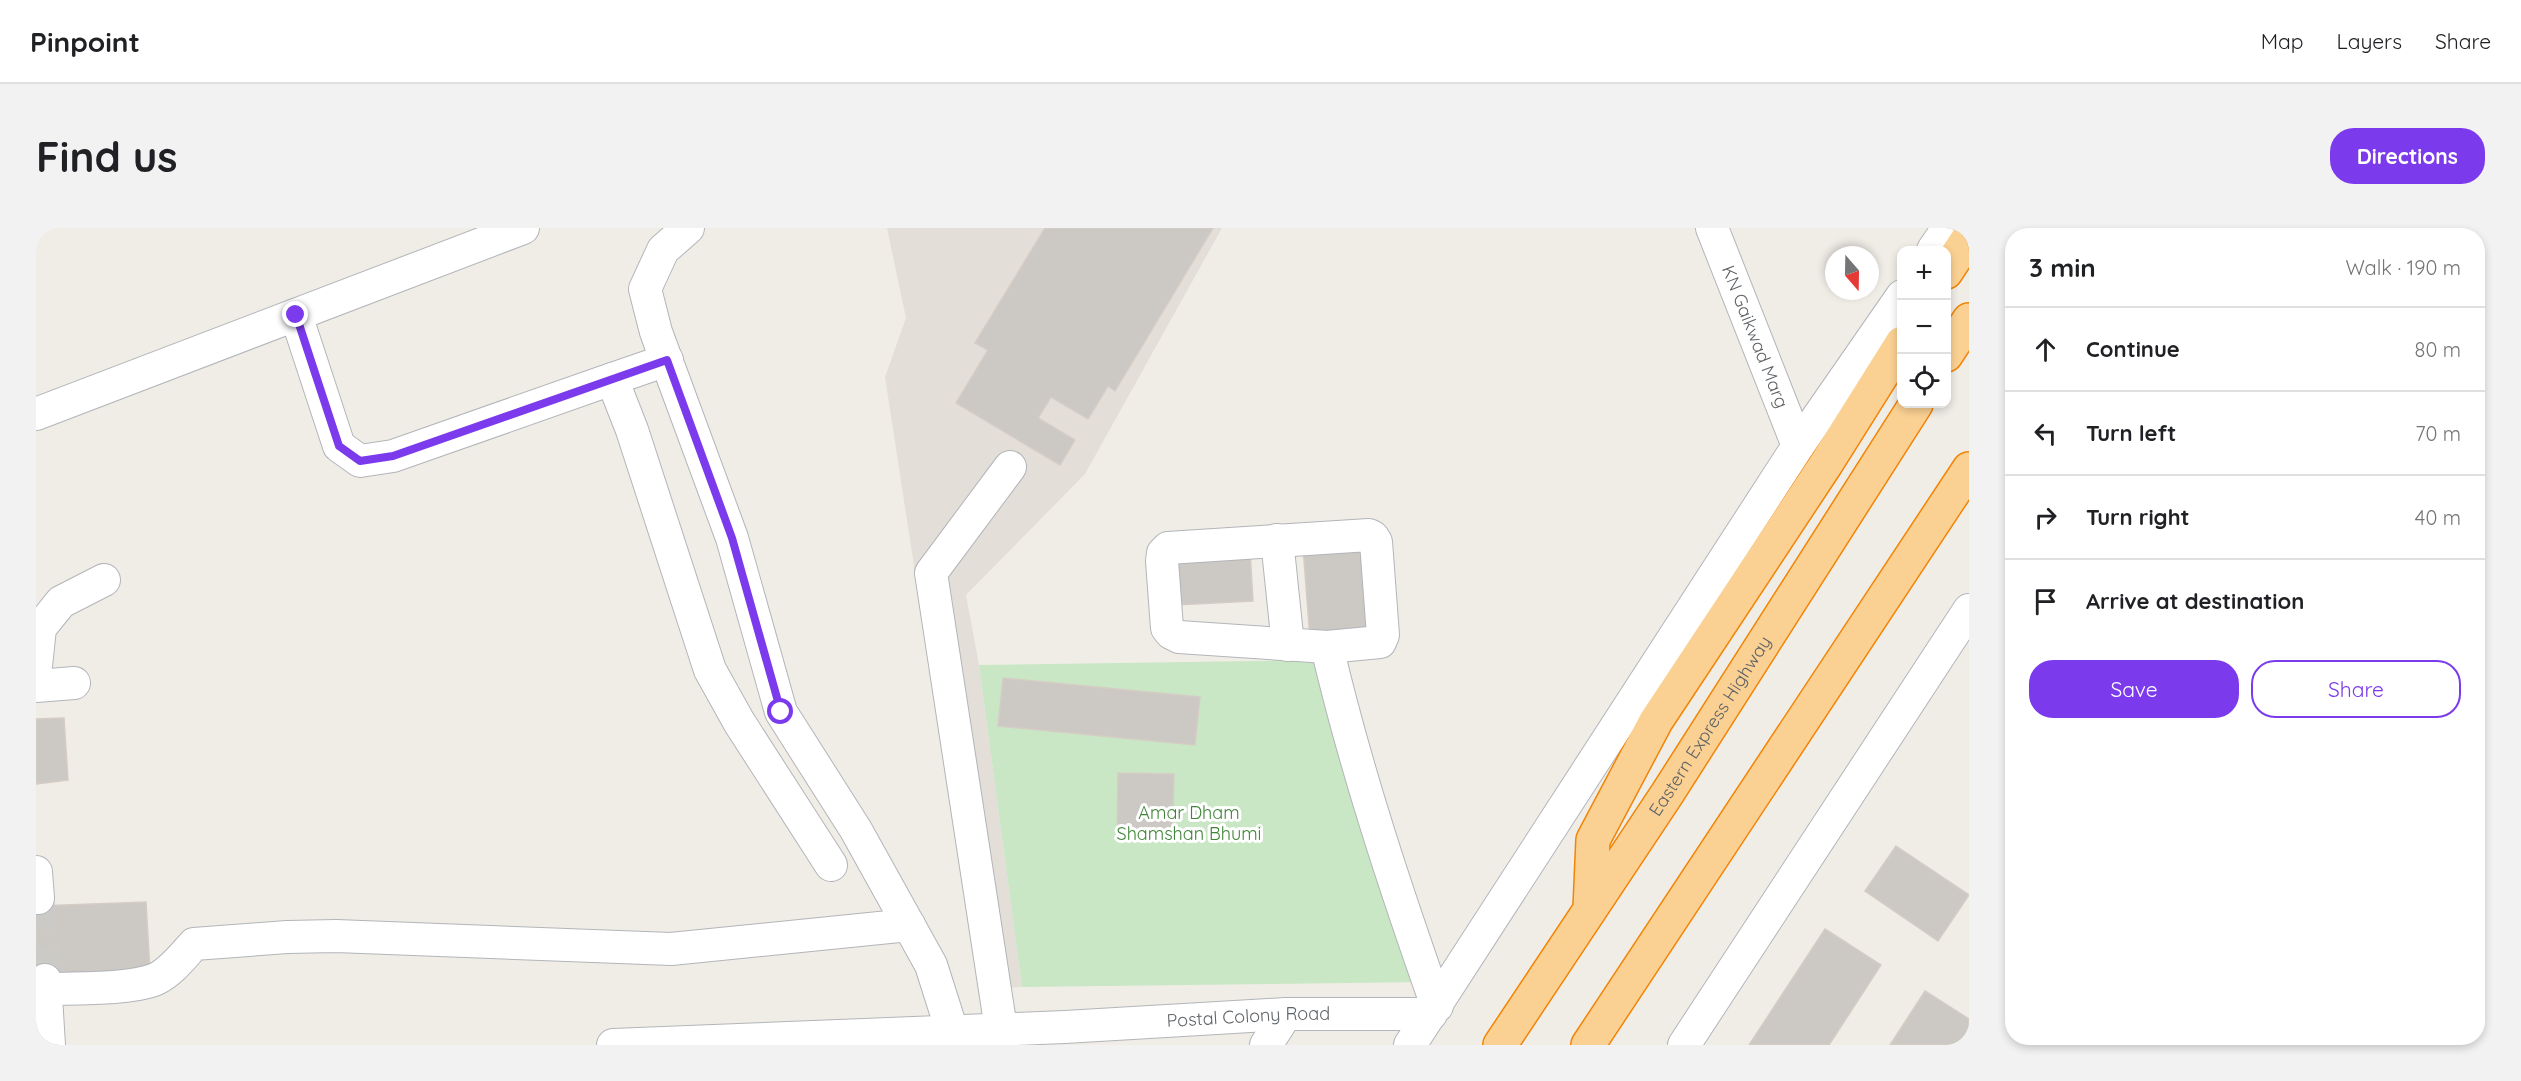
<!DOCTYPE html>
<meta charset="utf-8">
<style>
:root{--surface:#fff;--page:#f2f2f2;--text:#202124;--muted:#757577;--line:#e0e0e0;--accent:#7c3aed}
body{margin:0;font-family:Quicksand,sans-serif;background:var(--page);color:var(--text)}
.controls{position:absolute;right:18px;top:18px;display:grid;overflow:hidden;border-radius:12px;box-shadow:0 3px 9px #0003}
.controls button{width:54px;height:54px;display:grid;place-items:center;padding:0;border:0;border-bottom:2px solid var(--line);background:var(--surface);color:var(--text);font:30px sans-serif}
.compass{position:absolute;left:1789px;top:18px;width:54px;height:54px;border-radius:50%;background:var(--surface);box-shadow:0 3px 9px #0003;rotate:160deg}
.stop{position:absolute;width:18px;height:18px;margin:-14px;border:4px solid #7c3aed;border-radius:50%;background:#fff}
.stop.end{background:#7c3aed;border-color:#fff;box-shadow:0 2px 6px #0008}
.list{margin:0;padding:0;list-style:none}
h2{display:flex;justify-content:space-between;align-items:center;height:78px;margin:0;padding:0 24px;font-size:26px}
h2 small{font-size:20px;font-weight:400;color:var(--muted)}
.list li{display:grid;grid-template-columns:39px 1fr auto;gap:18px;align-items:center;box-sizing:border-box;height:84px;padding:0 24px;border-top:2px solid var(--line)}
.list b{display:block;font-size:22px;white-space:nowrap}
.list em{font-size:20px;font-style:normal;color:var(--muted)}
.actions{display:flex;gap:12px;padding:18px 24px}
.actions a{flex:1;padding:14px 0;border:2px solid var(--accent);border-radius:24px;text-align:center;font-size:21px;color:var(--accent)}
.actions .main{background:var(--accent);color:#fff}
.icon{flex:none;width:33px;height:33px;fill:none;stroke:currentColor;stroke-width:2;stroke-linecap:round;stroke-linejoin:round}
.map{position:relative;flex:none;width:1933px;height:817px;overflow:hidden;border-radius:24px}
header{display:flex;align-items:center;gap:36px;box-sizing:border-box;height:84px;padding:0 30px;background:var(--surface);border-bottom:2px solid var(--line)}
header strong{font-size:28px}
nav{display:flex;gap:33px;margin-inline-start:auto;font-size:21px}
.intro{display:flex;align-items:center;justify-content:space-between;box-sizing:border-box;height:144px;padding:0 36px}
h1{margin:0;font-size:42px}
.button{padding:15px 27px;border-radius:24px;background:var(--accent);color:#fff;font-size:21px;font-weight:700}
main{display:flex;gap:36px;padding:0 36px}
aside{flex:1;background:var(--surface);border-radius:24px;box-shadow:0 3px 9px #0003}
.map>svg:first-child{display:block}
.education{fill:#e3ded8}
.green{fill:#c9e7c4}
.building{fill:#ccc8c4;stroke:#d5cdc5;stroke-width:1.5}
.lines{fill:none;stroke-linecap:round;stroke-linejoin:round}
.minor-tunnel{stroke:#cccac7;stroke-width:32;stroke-dasharray:32 16;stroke-linecap:butt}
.minor-casing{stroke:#b2b5b9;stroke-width:34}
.highway-casing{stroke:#f28405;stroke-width:36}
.minor{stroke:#fff;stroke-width:32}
.highway{stroke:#fbd193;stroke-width:33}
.route{stroke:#7c3aed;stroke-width:8}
.labels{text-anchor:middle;stroke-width:6;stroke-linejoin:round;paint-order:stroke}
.street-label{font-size:18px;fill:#5e6367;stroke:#fff}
.park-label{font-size:18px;fill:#408537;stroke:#fff}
</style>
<header>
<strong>Pinpoint</strong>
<nav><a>Map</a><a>Layers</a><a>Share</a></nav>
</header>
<div class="intro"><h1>Find us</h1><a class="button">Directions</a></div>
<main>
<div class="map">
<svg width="1933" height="817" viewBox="0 0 1933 817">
<rect width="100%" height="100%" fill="#f0ede7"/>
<path class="education" d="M851,0H1186L1049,246L930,367L943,437L986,759L943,761L849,149L870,90Z"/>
<path class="green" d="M1293,432L1390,754L986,759L943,437Z"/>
<path class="building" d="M1009,0H1177L1079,163L1072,158L1052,191L1015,169L1002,190L1039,212L1024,237L920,175L952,122L939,115Z
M1332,314L1339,406L1274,411L1267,319Z
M1214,322L1217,373L1140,377L1137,326Z
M967,450L1164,469L1159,517L962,498Z
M28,490L32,552L0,556V491Z
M1082,545L1138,546L1136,611L1081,609Z
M1860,618L1933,667L1902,713L1829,663Z
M110,674L114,743L0,747V678Z
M1789,701L1845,737L1793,817H1713Z
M1889,763L1933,791V817H1854Z"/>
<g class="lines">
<path class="minor-tunnel" d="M2,670L9,752"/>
<g class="minor-casing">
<g id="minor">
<path d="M652,0L627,22L609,61L620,104L696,310L745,484L820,602L895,737L916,803"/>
<path id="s1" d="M1676,0L1762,218"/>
<path d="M1897,22L1912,0"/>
<path d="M260,87L303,218L324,233L357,228L576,151L596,202L674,442L703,494L795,637"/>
<path d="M576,151L631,132"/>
<path d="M0,186L487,0"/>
<path d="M1333,307L1337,309L1340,314L1347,407L1344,414L1291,419L1143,409L1135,405L1131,400L1126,333L1127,325L1132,320Z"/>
<path d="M1241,312L1252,417"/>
<path d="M1291,419C1320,542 1359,659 1401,778"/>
<path d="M0,438L4,400L25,374L68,352"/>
<path d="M0,458L38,455"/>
<path d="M0,644L2,670"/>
<path d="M9,752L13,817"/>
<path d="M9,761C39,760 94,762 120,751C135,744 147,728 158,716L251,709L300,708L635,721L873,697"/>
<path d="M965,801L895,345L974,239"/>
<path id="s2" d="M577,817L1029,799L1250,786H1395"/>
<path d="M1230,817L1250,786"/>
<path d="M1374,817L1762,218L1866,68"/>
<path d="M1648,817L1933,382"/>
</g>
</g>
<g class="highway-casing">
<g id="highway">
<path d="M1910,44L1933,9"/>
<path d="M1910,127L1933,92"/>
<path d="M1554,681L1557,612L1620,493L1790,236L1866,115"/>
<path id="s3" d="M1464,817L1631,566L1880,176"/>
<path d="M1552,817L1933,241"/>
</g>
</g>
<use href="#minor" class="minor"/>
<use href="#highway" class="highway"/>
</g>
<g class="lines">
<path class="route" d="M260,87L303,218L324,233L357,228L631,132L696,310L745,484"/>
</g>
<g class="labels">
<g class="street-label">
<text dy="6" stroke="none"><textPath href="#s1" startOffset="117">KN Gaikwad Marg</textPath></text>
<text dy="6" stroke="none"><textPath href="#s3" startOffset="382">Eastern Express Highway</textPath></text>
<text dy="6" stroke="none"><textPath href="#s2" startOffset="636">Postal Colony Road</textPath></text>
</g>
<g class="park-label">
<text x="1153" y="591">Amar Dham<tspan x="1153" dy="21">Shamshan Bhumi</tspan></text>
</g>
</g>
</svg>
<div class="controls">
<button>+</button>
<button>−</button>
<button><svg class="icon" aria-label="locate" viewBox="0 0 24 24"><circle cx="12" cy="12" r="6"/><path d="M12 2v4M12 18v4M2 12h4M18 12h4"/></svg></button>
</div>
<svg class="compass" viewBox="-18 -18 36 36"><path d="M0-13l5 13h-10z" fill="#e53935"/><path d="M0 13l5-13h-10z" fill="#757577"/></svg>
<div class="stop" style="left:745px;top:484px"></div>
<div class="stop end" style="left:260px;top:87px"></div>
</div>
<aside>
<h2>3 min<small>Walk · 190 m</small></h2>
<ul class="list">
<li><svg class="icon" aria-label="ahead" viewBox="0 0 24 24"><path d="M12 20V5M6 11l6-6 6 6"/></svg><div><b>Continue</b></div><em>80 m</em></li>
<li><svg class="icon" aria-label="left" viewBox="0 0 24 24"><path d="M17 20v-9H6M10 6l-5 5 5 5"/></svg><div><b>Turn left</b></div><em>70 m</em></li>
<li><svg class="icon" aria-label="right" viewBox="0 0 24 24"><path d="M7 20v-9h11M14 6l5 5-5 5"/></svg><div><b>Turn right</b></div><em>40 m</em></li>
<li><svg class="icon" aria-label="arrive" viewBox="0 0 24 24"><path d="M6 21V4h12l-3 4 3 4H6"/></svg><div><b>Arrive at destination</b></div></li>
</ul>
<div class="actions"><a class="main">Save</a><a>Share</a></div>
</aside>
</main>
